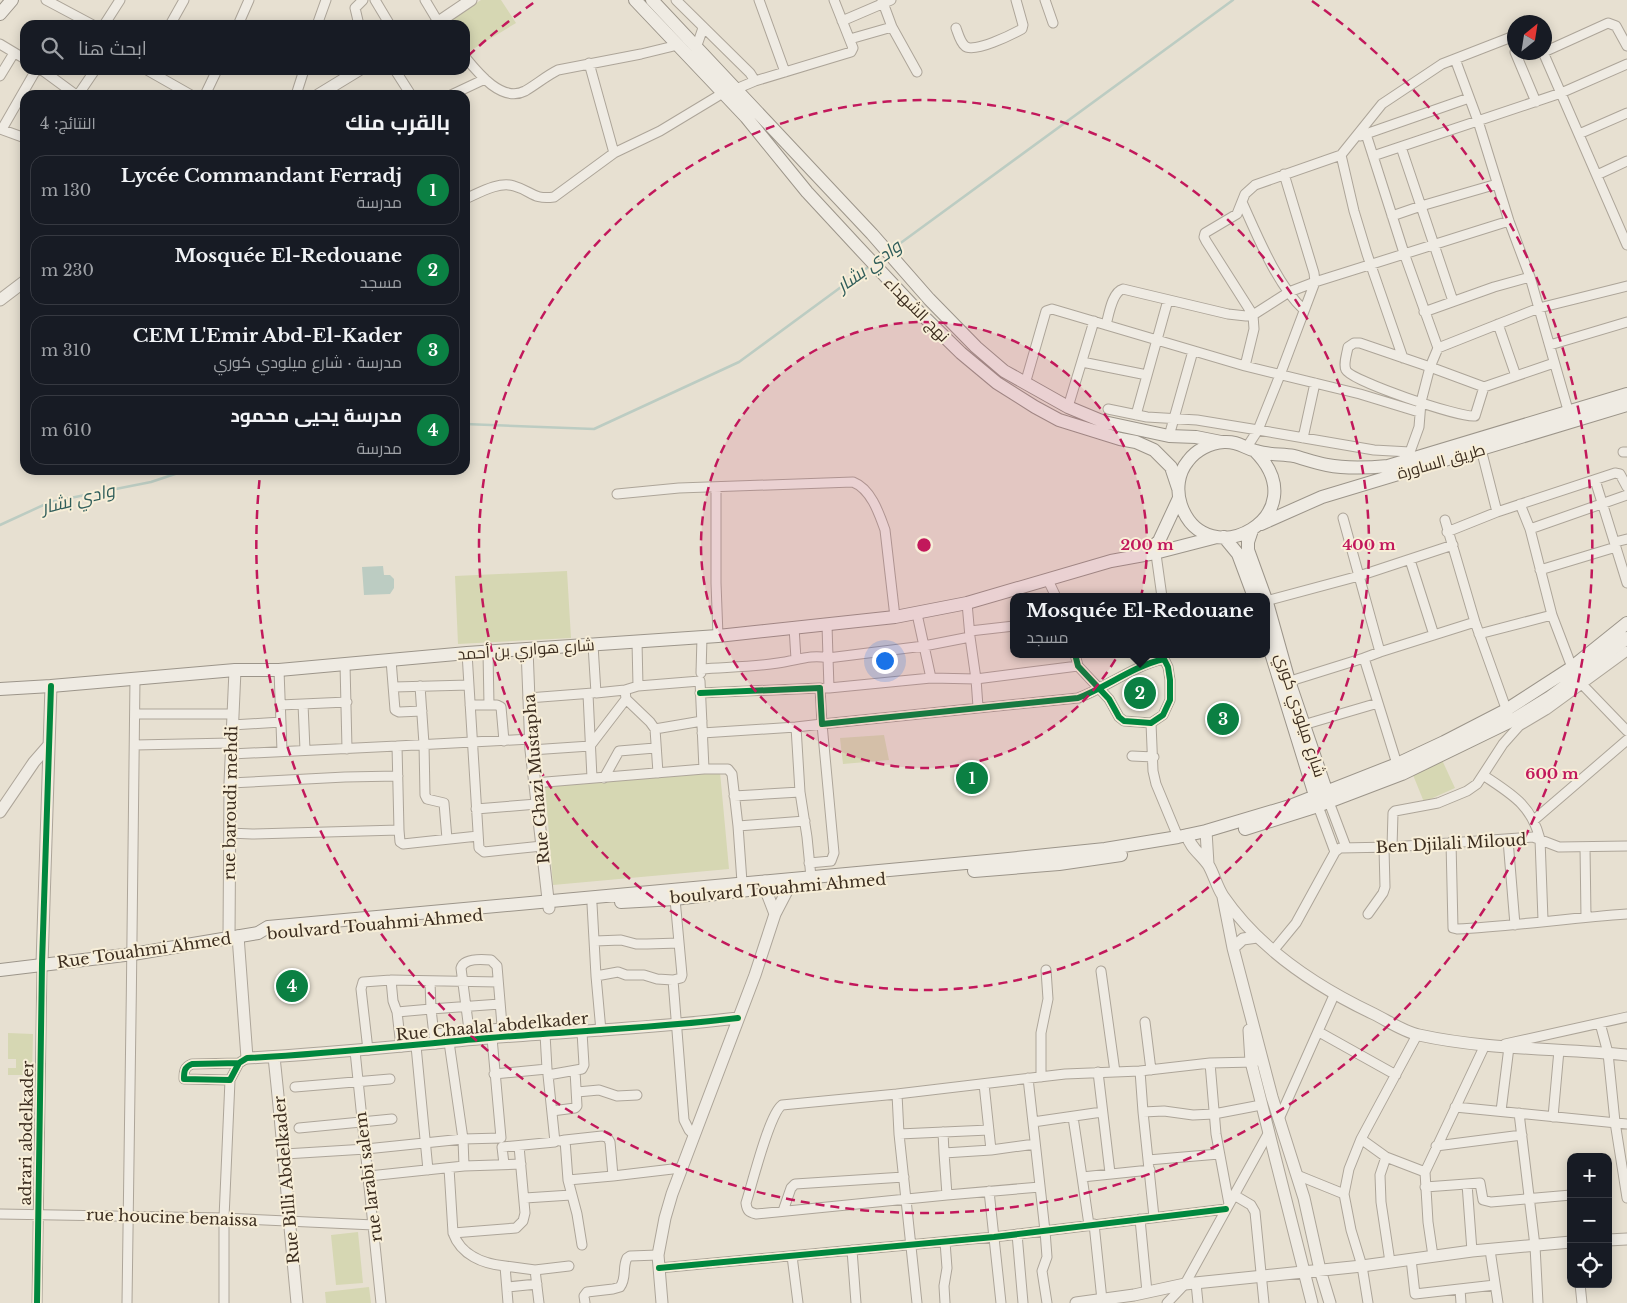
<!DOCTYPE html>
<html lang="ar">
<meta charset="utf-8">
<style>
:root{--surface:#171b24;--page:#242831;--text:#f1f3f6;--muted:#9ea1a6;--line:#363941;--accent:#0b8043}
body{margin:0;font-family:"Libre Baskerville",Cairo,serif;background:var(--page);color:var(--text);direction:rtl}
.controls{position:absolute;right:15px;bottom:15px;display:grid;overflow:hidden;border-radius:10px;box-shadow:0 2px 12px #0003}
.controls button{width:45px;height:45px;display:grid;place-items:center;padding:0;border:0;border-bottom:1px solid var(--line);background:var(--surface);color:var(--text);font:25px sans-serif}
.compass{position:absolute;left:1507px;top:15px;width:45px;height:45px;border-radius:50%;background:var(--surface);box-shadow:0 2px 12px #0003;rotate:30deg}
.you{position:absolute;left:884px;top:660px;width:18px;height:18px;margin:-12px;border:4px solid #fff;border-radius:50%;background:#1a73e8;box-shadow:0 0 0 8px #1a73e833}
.badge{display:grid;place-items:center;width:32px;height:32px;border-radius:50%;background:var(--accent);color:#fff;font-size:16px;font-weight:700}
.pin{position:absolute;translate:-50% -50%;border:2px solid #fff;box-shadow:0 1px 5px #0006}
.popup{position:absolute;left:1010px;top:593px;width:260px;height:65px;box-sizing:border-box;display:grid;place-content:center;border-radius:10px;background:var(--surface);filter:drop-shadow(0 1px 4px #0005);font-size:16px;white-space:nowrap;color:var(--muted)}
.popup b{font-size:19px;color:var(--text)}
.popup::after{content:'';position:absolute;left:50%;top:100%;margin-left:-10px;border:10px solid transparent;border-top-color:var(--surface)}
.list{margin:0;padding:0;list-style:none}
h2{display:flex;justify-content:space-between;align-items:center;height:65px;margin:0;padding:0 20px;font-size:21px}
h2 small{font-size:16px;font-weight:400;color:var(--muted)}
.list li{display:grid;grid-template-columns:32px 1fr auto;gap:15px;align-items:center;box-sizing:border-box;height:70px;margin:0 10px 10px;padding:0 10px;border:1px solid var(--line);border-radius:15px}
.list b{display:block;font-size:19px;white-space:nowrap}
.list p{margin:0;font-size:16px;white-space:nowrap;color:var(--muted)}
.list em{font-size:16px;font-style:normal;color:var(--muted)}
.icon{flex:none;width:28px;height:28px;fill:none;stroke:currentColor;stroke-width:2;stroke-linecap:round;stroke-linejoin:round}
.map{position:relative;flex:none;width:1627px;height:1303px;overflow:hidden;direction:ltr}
.search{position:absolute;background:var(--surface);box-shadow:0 2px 12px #0003;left:20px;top:20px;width:450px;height:55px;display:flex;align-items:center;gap:12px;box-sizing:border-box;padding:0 18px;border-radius:15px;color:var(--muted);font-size:19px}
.panel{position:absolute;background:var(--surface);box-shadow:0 2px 12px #0003;left:20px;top:90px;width:450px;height:385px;border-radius:15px;direction:rtl}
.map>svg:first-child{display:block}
.green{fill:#d6d7b3}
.water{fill:#bcccc2}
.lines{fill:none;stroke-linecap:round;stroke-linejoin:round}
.stream{stroke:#bcccc2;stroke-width:2.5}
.minor-casing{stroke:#ada599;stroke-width:11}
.tertiary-casing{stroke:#ada599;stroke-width:13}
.secondary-casing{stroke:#9c958a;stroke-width:14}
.minor{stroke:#efebe3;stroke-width:9}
.tertiary{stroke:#efebe3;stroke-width:11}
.secondary{stroke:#efebe3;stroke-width:12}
.cycleway-casing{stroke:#f7eed8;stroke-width:9}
.cycleway{stroke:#00873e;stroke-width:6}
.ring{fill:none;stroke:#c2185b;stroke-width:2.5;stroke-dasharray:9 6}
.labels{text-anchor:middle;stroke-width:4;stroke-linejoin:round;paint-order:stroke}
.street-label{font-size:16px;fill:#3d2e20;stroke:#f7eed8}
.water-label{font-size:18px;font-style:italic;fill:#2f5d5a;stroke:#f7eed8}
.centre{fill:#c2185b;stroke:#f7eed8;stroke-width:2.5}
.ring-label{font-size:15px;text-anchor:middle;font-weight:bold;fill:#c2185b;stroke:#f7eed8;stroke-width:4;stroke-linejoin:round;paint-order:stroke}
</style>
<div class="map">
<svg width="1627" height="1303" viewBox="0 0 1627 1303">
<rect width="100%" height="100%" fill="#e7e0d1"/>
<path class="green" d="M481,0H501L516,23L470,51L465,43V25H452L449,20Z
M567,571L571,638L458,644L455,576Z
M884,735L889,760L843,764L840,738Z
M1442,760L1455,788L1424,802L1413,775Z
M720,772L729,869L553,885L545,784Z
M8,1033L33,1034L32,1075H8V1068H16V1059H8Z
M358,1232L363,1283L336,1285L331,1235Z
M369,1287L371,1303H326L325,1292Z"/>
<path class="water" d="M383,566L384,575H390L394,579V588L390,594L364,595L362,567Z"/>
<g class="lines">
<path class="stream" d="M891,250L1233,0
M465,424L594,429L739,362L871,265
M0,525L50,502L151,482L187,470"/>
<g class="minor-casing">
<path id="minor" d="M46,0L93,25
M375,0L390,25
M425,0L440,25
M676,0L750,73L755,81L736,89
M759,0L785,72
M882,0L892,27L917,72
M1045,0L1053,23
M842,21L891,0
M104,25L120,0
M170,25L184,0
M238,25L249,0
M317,25L326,0
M359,25L355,8L363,0
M956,28C958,33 960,42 965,46C973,54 1013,34 1022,29L1023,25L1016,0
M850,39L892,27
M0,44L25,59
M696,48L703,28
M1515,52L1536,102
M1543,52L1627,245
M1544,52L1608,23L1616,26L1627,46
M465,57C478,73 502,103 525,91C537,84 546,76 558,70L641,54L678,45
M1455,59L1478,121L1509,221L1530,277L1570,417
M589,63L614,153L660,131L723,93
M42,70L76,95
M147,70L191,95
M395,70L411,95
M0,76L14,53
M755,81L851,52L853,48L834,0
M78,95L95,70
M205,95L217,70
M296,95L304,70
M451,95L485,79
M0,129L25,138
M2,129L36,70
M1366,134L1404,253L1438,348L1430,367L1484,387L1554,363
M1579,134L1627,113
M1360,136L1469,98
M1401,147L1453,301
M1373,156L1561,93L1627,64
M1597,175L1627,161
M465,199C479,193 499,181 514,186C532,191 533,200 554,197L614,153
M1242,202C1257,235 1277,285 1304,310
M1392,216L1421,206L1497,184
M1424,312L1494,287L1530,277
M1498,324L1516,376
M1106,325C1109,314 1112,292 1123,289L1228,314L1246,316L1253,315L1289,292L1315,282L1509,221
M1550,345L1627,322
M1438,348L1539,308L1627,286
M1403,358L1367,254L1354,211L1341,155L1382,104L1442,64L1514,36
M1082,362L1147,375
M1245,366L1254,329L1253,315L1206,241L1204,237L1205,233L1237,214L1245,194L1255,185L1341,155
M1025,384L1046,311L1052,309L1245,366L1360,394L1419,412
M1068,407L1094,321
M1108,409L1147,417L1197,420L1258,430L1374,450L1410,452
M1136,415L1168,300
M1169,436L1193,351
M1303,438L1315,383
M1247,447L1258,430L1280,375L1315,282L1314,273L1284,174
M1481,449L1497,512
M1623,452H1627
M1408,461L1410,452L1419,427L1421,402L1430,367L1360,343H1354L1348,347C1347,354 1343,364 1346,370C1351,381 1460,418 1475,416L1484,387
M1595,480L1627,583
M716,487V583L718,636
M617,494L679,488L853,482C871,489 879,513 885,530L895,617
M1520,504L1530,529L1552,615L1576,678L1627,731
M1343,518L1380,652L1364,658
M1445,520L1475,622L1508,714
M1530,529L1627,495
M1447,532L1497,512L1615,473L1620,474L1627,487
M1615,542L1627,539
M1155,547L1162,597
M1410,560L1434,635
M1540,570L1616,547
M1048,580L1056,597
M1266,601L1359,576L1453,545
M827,625L828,658L924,646L917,614
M794,627L796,659
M970,631L1014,626
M1479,634L1552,615
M593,645L596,693L625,690L638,686L637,642
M488,652L489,705
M1380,652L1475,622
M467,653L479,848L484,852L542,846
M391,660L395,710L399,712L422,711
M345,664L347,749
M701,669C727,667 753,667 778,663C796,661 810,654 828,658L829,688H825
M279,670L282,751
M701,673L702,637
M931,678L976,679L970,637
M1284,683L1364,658L1397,764
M420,686L424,744L425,795L427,799L444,803L447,839
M638,686L700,681L704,769H728L732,774L738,826L742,882
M394,687L469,685
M829,688L931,678L924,646L970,637L967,603
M700,693L820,688L822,724L1078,698C1107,687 1133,666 1164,659L1168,667L1170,680V700L1163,715L1151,723L1124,721L1119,717L1109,699L1078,666L1075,654
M588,694L592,778
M528,698L593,693
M626,699L650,722L655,729L658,773
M303,704L305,750
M280,705L347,702
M470,705H497L501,707L504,741
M978,707L976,679L1078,666
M135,714H232
M1151,723L1153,771L1156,784L1178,837
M232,725L281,722
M1303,725L1378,703
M655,729L702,721
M702,733L796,727
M135,745L231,743
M397,746L531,739
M531,750L590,746L626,699L625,690
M1132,756L1154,757
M1483,775C1511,794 1531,804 1540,839L1543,920
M604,778L619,751L655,748
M230,783L345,777L398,776
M534,783L704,769
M800,792L796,727L822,724L834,853L831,861L809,863
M734,796L800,792L807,837L811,877
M1329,802L1346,847
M1318,806L1335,852
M476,809L537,804
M1534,820L1627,740
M738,826L805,821
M399,830L400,842L403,844L478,836
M229,833L252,834L399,830L397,746L231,754
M1508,840L1515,925
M1451,842L1453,928L1457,929C1514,926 1570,918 1627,914
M1392,847L1393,813L1395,811L1438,803L1467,791L1477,784L1503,744L1519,726L1546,710L1627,651
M1585,847L1586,917
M592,904L596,976L601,1031
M1368,914L1383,893L1385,887L1384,848
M595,941L621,940L636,944H647L679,943
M1273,951L1296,923L1335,852L1340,848L1392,847L1533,837L1559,847L1627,846
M1101,971L1115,1072
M596,976L618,972L626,975H644L657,979L673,980L681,978L682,975L675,899
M391,980L393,1001L397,1012L431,1009L430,982
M673,980L684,1120L689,1130L694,1135
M397,1012L401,1047
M1145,1022L1151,1070
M1600,1023L1608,1053L1615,1122L1627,1198
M469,1030L461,968C464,958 481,959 491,960L497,966L503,1037
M1319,1032L1396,1075
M434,1034L502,1028
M449,1042L463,1139L464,1166L521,1164
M435,1044L431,1009L500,1004
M1505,1044L1627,1017
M416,1046L428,1170
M368,1050L361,989L363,982L391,980L498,982
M355,1051L381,1303
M239,1063L192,1064C184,1067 184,1072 184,1079L230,1080L239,1063L247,1058
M1210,1063L1216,1134L1229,1204
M1098,1072L1110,1173
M494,1074L547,1069L545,1034
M1041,1077V1033L1048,999L1046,970
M1028,1078L1045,1231L1047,1257L1042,1271L1047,1303
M984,1084L991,1150L1035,1144
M295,1087L390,1079
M577,1092L599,1090L617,1096L637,1095
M897,1094L782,1105C769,1114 752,1185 746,1203C747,1211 749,1212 756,1214L947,1195L944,1153
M1455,1107L1627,1124
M552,1111L575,1108L577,1106L575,1071
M1501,1111L1509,1047
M1143,1112L1164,1111L1193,1115L1214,1114L1261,1105
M1519,1113L1535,1246L1538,1303
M1073,1117L1082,1177
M1553,1117L1559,1050
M1279,1119L1335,993
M1033,1122L1102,1112
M299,1128L392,1119
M943,1132L944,1153L991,1150
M899,1134L989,1130
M1361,1139L1386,1157L1425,1172
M565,1140L602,1136L607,1137L610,1142L613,1176L568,1180
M560,1141L565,1140L568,1180L577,1214L582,1245
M1436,1146L1522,1135
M285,1154L366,1149L463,1139L501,1138L492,1038
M1386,1157L1380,1175L1381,1202L1390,1262
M1148,1160L1219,1154
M504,1164L502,1147L555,1142L548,1075L582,1069L584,1065L582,1032
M449,1168L453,1233L516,1228L523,1221L525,1213L519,1146
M1297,1175L1344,1194
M369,1176L464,1166
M613,1176L681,1168
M1467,1184L1472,1251
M1425,1187L1480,1183L1483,1200L1491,1202L1571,1195
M989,1191L1001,1303
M947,1195L1040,1187
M1234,1195L1251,1205L1255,1212L1264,1303
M525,1198L571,1195
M783,1211L791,1188L795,1184L904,1177
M0,1214L224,1218L374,1225
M1154,1217L1143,1112L1140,1071L1210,1063L1255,1062
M1140,1219L1147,1292
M1094,1224L1102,1300
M1089,1225L1082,1177L1150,1170
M453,1233C461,1255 483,1264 505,1266L508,1303
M1017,1234L1023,1303
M945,1242L947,1268L944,1286L945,1303
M852,1250L856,1303
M1490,1250L1498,1303
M792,1256L798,1303
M1433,1256L1428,1222L1425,1172L1485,1045
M1411,1259L1415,1294L1495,1285
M505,1266L535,1270L539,1303
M659,1268L994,1237L1226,1209
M535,1270L569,1266
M1196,1283L1198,1303
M1580,1284L1582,1303
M507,1287L537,1284
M1460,1289L1461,1303
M37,1303L42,964
M127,1303C129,1095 134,886 135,678
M224,1303V1218L230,1080
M585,1303L584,1296L587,1292L613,1289L620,1287C627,1278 622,1268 627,1258L630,1256L658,1255
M917,1303L899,1134L897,1094L1065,1074L1140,1071
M1167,1303L1185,1284L1269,1132
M1368,1303L1362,1266L1351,1230L1344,1194L1349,1169L1361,1139L1417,1035"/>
</g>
<g class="tertiary-casing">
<path id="tertiary" d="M434,25L471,0
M318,95L359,70
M0,300L25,281
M527,649L531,750L549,908
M0,812L34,762L48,746
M1206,831L1208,864
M1187,835C1190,848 1202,855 1209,866C1214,875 1217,887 1223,896C1260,950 1317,987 1374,1014C1388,1021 1404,1032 1419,1035C1487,1050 1558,1048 1627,1055
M765,881V888L775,914
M1223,897L1233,948L1272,1097L1304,1198L1320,1270L1330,1303
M238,936L247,1058C328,1054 408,1045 489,1038C572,1031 655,1028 738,1018
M229,937L230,783L235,670
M1233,948L1243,939L1257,937
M42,964L51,686
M1249,1030L1251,1062L1312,1303
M274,1057C283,1139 289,1221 297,1303
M1608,1240L1627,1239
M662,1303L658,1255L665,1218L672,1194L755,975L775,914L789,887V880
M1076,1303L1134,1295L1185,1284L1362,1266L1472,1251L1571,1242"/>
</g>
<g class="secondary-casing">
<path id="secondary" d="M635,0L746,117L807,192L857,246L916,309L961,353L997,383L1035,407L1059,420L1120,439L1136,442L1154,450L1171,467L1178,488
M652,0L872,234L929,299L976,347L1004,371L1068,407L1104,422L1169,436L1196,437L1221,442
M0,14L12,0
M1255,451C1319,516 1206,577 1181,505C1176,490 1178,473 1188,461C1196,450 1210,443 1224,442C1238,441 1244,448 1256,451C1268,455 1281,454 1294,456C1305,459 1316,463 1327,465C1347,469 1367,468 1388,466L1627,394
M1261,524L1322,497L1627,405
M1252,530L1248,542V550L1265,597
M1224,537L1238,554L1254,597
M1145,554L1159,541L1179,498
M1266,599L1289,681L1329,799
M1266,637L1317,802
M0,689L51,686L235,670H279L467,653L718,636L895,617L967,603L1111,561L1155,553L1217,537
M1245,829L1318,806L1402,774L1511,721L1550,697L1576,678L1627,638
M974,871L1059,864L1121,855
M621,902L675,899L748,890
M0,970L133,954L258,933L268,927L998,860L1105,849L1178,837L1206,831L1290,806L1397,764L1444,742L1506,710L1571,668L1627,623"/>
</g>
<use href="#minor" class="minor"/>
<use href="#tertiary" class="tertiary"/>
<use href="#secondary" class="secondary"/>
<g class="cycleway-casing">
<path id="cycleway" d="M700,693L820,688L822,724L1078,698C1107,687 1133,666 1164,659L1168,667L1170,680V700L1163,715L1151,723L1124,721L1119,717L1109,699L1078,666L1075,654
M239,1063L192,1064C184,1067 184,1072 184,1079L230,1080L239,1063L247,1058C328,1054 408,1045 489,1038C572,1031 655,1028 738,1018
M659,1268L994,1237L1226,1209
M37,1303L42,964L51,686"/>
</g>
<use href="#cycleway" class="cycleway"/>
</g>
<circle cx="924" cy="545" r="223" fill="#c2185b" fill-opacity=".12"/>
<g class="ring">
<circle cx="924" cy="545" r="223"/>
<circle cx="924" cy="545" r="445"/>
<path d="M468 56A668 668 0 0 1 536 1M1312 1A668 668 0 1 1 260 475"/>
</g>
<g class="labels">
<g class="street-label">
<text transform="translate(917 309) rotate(45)" y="6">نهج الشهداء</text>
<text transform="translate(1441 461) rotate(-16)" y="6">طريق الساورة</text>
<text transform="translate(526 649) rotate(-4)" y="6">شارع هواري بن أحمد</text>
<text transform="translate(1301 715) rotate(72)" y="6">شارع ميلودي كوري</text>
<text transform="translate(536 779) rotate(-95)" y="6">Rue Ghazi Mustapha</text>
<text transform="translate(230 803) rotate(-89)" y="6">rue baroudi mehdi</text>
<text transform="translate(1451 843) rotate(-3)" y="6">Ben Djilali Miloud</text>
<text transform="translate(778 888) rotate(-5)" y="6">boulvard Touahmi Ahmed</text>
<text transform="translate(375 924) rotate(-5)" y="6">boulvard Touahmi Ahmed</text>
<text transform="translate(144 950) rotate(-8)" y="6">Rue Touahmi Ahmed</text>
<text transform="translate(492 1026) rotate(-5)" y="6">Rue Chaalal abdelkader</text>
<text transform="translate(26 1133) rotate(-89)" y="6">adrari abdelkader</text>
<text transform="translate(368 1177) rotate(-97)" y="6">rue larabi salem</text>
<text transform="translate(286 1180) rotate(-95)" y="6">Rue Billi Abdelkader</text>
<text transform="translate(172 1217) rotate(2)" y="6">rue houcine benaissa</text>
</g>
<g class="water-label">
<text transform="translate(869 266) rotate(-36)" y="6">وادي بشار</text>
<text transform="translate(78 499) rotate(-14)" y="6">وادي بشار</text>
</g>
</g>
<circle cx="924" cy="545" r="8" class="centre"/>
<g class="ring-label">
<text x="1147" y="550">200 m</text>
<text x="1369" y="550">400 m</text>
<text x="1552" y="779">600 m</text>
</g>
</svg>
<div class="controls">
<button>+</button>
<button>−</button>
<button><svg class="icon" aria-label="locate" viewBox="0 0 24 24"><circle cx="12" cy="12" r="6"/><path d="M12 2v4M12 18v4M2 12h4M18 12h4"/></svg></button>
</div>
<svg class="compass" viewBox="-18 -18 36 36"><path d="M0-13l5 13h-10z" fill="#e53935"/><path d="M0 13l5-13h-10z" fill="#9ea1a6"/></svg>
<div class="you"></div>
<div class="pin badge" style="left:972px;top:778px">1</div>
<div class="pin badge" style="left:1140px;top:693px">2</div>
<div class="popup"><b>Mosquée El-Redouane</b>مسجد</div>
<div class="pin badge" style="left:1223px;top:719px">3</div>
<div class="pin badge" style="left:292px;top:986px">4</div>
<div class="search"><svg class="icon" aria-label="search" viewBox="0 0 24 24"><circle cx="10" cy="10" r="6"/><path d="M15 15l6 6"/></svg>ابحث هنا</div>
<section class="panel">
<h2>بالقرب منك<small>النتائج: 4</small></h2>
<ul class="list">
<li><span class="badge">1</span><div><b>Lycée Commandant Ferradj</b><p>مدرسة</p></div><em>130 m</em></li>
<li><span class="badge">2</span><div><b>Mosquée El-Redouane</b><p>مسجد</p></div><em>230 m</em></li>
<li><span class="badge">3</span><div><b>CEM L'Emir Abd-El-Kader</b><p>مدرسة · شارع ميلودي كوري</p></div><em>310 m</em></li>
<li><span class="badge">4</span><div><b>مدرسة يحيى محمود</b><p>مدرسة</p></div><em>610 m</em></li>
</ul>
</section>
</div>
